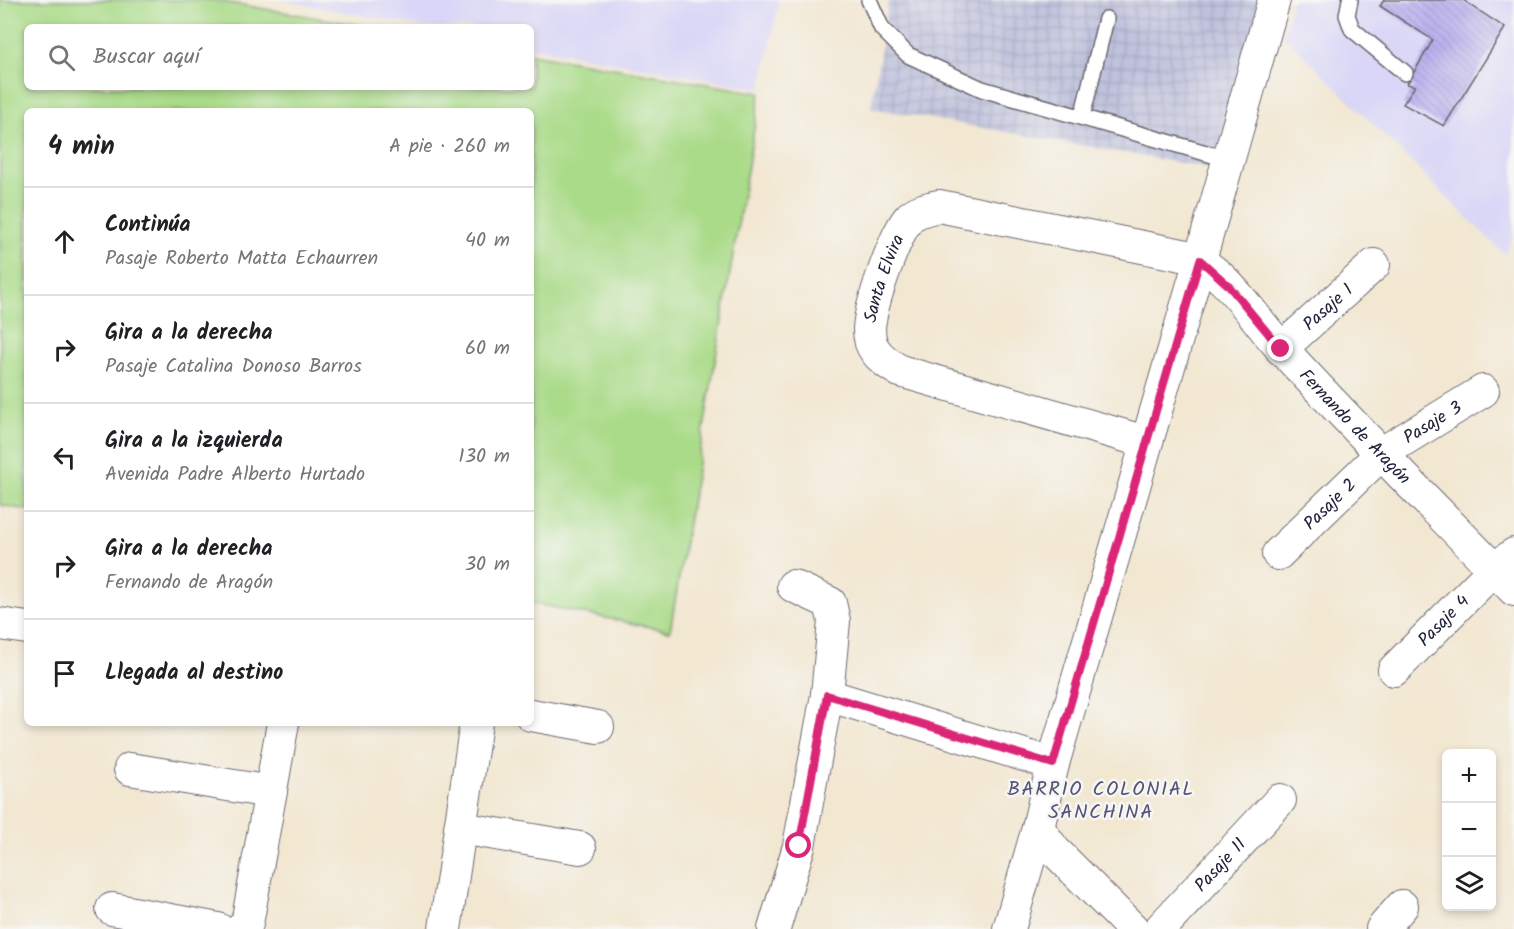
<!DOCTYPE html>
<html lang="es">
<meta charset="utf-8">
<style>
:root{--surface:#fff;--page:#f2f2f2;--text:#202124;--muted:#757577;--line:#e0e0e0}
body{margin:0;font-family:Kalam,sans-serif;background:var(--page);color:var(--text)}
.controls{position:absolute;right:18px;bottom:18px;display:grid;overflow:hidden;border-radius:9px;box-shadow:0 3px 9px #0003}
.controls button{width:54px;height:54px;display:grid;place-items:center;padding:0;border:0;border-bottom:2px solid var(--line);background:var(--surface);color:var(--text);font:30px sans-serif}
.stop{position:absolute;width:18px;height:18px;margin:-14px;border:4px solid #db2777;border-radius:50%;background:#fff}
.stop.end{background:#db2777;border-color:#fff;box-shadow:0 2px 6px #0008}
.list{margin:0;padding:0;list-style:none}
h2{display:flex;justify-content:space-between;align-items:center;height:78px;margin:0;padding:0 24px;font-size:26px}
h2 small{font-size:20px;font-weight:400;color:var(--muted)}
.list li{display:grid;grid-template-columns:39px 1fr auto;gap:18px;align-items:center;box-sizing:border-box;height:108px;padding:0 24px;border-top:2px solid var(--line)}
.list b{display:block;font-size:22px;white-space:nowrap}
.list p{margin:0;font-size:20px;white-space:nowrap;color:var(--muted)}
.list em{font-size:20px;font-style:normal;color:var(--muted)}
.icon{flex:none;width:33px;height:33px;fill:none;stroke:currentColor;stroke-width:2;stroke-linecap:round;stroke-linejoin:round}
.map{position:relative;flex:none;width:1514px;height:929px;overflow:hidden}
.search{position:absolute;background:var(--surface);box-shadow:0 3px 9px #0003;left:24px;top:24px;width:510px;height:66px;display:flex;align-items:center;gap:15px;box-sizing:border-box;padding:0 21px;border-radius:9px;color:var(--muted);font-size:22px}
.panel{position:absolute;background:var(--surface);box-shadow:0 3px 9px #0003;left:24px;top:108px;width:510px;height:618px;border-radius:9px}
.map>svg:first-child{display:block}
.built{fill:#d9d6f7}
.industrial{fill:url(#industrial-grid)}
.green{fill:#aadb89;stroke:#667e62;stroke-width:1.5}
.building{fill:url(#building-back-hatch)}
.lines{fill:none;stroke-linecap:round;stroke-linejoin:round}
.service-casing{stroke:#6b6770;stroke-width:18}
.minor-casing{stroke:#6b6770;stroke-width:34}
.service{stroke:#fff;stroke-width:15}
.minor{stroke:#fff;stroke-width:32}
.route{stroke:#db2777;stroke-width:8}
.labels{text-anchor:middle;stroke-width:5;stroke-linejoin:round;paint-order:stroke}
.street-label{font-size:18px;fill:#22223b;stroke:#f6f6f2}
.neighbourhood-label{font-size:20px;letter-spacing:1.5px;fill:#56527a;stroke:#f6f6f2}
</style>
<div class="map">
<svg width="1514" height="929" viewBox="0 0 1514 929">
<defs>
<pattern id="industrial-grid" width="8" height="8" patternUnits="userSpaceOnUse" patternTransform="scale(1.5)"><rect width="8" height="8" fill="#c0c2dd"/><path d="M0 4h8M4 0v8" fill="none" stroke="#a5a6bf"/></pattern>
<pattern id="building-back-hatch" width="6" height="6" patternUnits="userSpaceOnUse" patternTransform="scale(1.5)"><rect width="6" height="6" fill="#b6acef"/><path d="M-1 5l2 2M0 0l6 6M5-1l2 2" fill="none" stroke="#948cc3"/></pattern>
</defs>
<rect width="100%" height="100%" fill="#f6f6f2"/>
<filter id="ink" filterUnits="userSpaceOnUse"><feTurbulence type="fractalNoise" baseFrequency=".0167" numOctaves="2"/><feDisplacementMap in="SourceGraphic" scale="12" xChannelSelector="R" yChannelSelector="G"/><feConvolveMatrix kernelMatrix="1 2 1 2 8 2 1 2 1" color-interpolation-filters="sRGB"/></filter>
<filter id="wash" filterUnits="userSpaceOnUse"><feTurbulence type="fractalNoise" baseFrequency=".008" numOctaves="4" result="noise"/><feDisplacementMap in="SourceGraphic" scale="24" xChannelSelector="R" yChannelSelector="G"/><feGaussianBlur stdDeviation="1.35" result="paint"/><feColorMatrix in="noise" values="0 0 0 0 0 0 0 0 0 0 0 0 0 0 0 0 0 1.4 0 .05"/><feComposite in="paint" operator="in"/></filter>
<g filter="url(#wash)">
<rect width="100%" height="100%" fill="#f2e7d1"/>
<path class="built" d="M279,0H779L761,89L531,47V27H425Z
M1292,0H1514V232L1505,255L1283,35Z"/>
<path class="industrial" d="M889,0H1267L1215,169L871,108Z"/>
<path class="green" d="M0,0H212L372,27H27V87H531V54L760,93L670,631L531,603V111H27V510L0,505Z"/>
<g id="blocks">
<path class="building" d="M1384,0H1463L1505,28L1444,126L1403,104L1415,86L1407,84L1433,40L1380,6Z"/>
</g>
</g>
<g filter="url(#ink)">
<use href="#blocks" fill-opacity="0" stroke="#6b6770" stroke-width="1.5"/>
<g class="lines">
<g class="service-casing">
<path id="service" d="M869,0L882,29L908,55L982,89L1227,159
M1350,0L1347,15L1352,29L1405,73
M1082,117L1106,19"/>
</g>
<g class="minor-casing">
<g id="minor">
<path id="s1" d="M1281,349L1374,265"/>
<path id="s2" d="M1146,442L900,371C888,364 876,356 871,343C870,339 869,333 869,329C870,307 895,232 910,217C918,210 929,208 939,206L1187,256C1226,269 1255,321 1283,350C1358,432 1437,510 1514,590"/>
<path id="s3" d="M1278,554L1382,453L1483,391"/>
<path d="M0,624L27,628"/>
<path id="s4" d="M1394,670L1494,569L1514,554"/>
<path d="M827,695L1053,764"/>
<path d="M531,715L598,727"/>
<path d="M130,769L271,792"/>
<path d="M460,828L580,848"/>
<path d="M1038,828L1054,850L1133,929"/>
<path d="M112,909L218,929"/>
<path d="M241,929L247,924L283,723"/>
<path d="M445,929L476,723"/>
<path d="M774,929L799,846L827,695L834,621L830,603L793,586"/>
<path d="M1009,929L1038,828L1053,764L1200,260L1274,0"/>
<path id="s5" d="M1160,929L1280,800"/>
<path d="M1382,929L1402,906"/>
</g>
</g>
<use href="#service" class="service"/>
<use href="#minor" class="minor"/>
</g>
</g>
<g class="lines" filter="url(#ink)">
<path class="route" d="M799,846L827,695L1053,764L1200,260L1228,285L1281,349"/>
</g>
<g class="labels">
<g class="street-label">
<text dy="6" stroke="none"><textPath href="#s2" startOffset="364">Santa Elvira</textPath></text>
<text dy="6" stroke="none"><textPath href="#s1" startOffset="63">Pasaje 1</textPath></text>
<text dy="6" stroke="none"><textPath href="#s3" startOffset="204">Pasaje 3</textPath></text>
<text dy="6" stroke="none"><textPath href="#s2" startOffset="957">Fernando de Aragón</textPath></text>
<text dy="6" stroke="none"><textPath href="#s3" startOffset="72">Pasaje 2</textPath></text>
<text dy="6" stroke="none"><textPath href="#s4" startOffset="70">Pasaje 4</textPath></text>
<text dy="6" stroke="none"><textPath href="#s5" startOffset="88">Pasaje 11</textPath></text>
</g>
<g class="neighbourhood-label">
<text x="1101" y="795">BARRIO COLONIAL<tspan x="1101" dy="23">SANCHINA</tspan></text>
</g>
</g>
</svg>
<div class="controls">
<button>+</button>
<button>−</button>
<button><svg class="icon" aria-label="layers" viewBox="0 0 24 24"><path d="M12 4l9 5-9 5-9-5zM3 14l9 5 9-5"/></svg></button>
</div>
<div class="stop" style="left:799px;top:846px"></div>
<div class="stop end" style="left:1281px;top:349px"></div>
<div class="search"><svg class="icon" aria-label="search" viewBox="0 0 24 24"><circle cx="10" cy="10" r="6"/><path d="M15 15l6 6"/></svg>Buscar aquí</div>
<section class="panel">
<h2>4 min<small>A pie · 260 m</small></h2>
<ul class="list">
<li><svg class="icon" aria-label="ahead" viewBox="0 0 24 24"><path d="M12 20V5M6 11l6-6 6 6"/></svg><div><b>Continúa</b><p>Pasaje Roberto Matta Echaurren</p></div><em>40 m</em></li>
<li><svg class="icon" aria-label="right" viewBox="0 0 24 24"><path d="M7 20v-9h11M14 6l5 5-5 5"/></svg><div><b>Gira a la derecha</b><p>Pasaje Catalina Donoso Barros</p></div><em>60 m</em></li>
<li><svg class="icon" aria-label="left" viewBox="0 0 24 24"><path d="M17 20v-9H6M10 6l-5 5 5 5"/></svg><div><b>Gira a la izquierda</b><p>Avenida Padre Alberto Hurtado</p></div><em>130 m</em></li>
<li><svg class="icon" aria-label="right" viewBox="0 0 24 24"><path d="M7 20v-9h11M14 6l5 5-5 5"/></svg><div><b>Gira a la derecha</b><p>Fernando de Aragón</p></div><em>30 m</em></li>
<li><svg class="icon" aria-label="arrive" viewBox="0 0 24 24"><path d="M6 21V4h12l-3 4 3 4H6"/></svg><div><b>Llegada al destino</b></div></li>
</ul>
</section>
</div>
